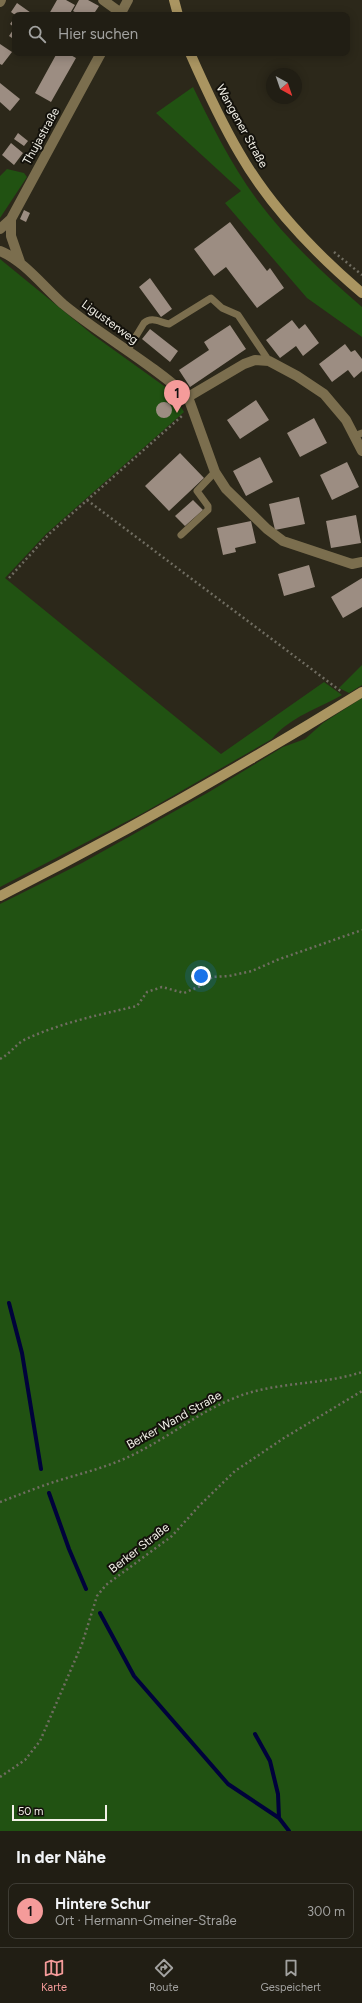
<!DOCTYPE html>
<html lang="de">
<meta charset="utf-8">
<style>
:root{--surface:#211e14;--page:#2d2b22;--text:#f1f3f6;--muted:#a2a2a0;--line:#3e3c34;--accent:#f59b9a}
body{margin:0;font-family:Figtree,sans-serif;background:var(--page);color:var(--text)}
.compass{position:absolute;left:266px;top:68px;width:36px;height:36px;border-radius:50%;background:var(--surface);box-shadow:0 2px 10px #0003;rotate:140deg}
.scale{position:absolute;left:12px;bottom:10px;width:95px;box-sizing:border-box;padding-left:4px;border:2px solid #f2f0e7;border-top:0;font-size:11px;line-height:14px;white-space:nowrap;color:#f2f0e7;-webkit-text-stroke:3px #13110b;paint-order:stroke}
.you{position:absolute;left:201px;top:976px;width:14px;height:14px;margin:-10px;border:3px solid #fff;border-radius:50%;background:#1a73e8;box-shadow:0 0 0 6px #1a73e833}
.badge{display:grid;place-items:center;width:26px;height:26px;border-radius:50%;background:var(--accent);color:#111;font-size:13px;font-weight:700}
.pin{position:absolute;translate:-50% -33px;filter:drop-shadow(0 1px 2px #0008)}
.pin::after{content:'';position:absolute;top:21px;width:14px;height:12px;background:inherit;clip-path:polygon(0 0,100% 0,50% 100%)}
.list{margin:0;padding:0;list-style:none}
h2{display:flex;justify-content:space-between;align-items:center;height:52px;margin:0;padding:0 16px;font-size:17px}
h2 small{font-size:13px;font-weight:400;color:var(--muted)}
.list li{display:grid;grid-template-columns:26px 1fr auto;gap:12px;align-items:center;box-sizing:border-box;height:56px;margin:0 8px 8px;padding:0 8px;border:1px solid var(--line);border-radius:8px}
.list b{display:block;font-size:15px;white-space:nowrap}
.list p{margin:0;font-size:13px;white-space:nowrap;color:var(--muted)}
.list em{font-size:13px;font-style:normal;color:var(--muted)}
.icon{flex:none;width:22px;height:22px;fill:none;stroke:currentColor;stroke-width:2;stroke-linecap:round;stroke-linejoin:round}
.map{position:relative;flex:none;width:362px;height:1831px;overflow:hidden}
.search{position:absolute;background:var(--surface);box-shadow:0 2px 10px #0003;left:12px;right:12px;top:12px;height:44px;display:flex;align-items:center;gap:10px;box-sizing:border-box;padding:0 14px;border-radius:8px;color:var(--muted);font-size:15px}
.sheet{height:116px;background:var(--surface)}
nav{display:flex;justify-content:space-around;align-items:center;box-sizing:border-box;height:56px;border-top:1px solid var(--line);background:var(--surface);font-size:11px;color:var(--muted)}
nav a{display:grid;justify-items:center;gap:2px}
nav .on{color:var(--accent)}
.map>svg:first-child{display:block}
.green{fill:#215212}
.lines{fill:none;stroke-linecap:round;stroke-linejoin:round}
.stream{stroke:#00023b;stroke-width:4}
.building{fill:#9c8d82}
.path{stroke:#706d61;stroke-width:2.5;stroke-dasharray:2 3;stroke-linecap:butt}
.lane{stroke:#7b6e4e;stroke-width:7}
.street{stroke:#7b6e4e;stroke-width:10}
.secondary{stroke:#aa9561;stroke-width:10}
.labels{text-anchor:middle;stroke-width:4;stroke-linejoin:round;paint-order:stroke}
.street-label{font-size:12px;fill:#f2f0e7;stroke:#13110b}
</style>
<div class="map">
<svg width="362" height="1831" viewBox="0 0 362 1831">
<rect width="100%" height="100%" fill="#2c281a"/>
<path class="green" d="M193,87C212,126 232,166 258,201C287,240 325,275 362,307V337L307,298L225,203L241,191L156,113Z
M7,169L24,173L27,177L0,218V176Z
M0,259L93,335L171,391L184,412L46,534L5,578L221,754L324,682L342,695C318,709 291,716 272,739L143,813L0,887Z
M362,665V685L349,693L339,688Z
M362,698V1831H0V904L82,863L209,792L283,747L305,739L323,723Z"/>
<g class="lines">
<path class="stream" d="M9,1303L22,1353L41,1469
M49,1493L69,1549L86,1589
M100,1613L134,1676L228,1784L279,1818L289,1831
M255,1734L270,1761L278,1794L279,1818"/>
</g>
<path class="building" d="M57,0H66L75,5L69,15L49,14Z
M79,0H88L99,6L93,15H80L73,11Z
M17,3L34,15H15L11,12Z
M15,17V28L10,24Z
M13,30L15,32V40L9,36Z
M0,44L12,52L2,65L0,64Z
M57,53H67L76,58L51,102L35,93Z
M0,83L20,99L10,111L0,102Z
M18,133L28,141L24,146L14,139Z
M11,143L23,153L14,165L2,155Z
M24,210L30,213L26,222L20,219Z
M230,222L267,271L270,268L284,288L257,308L226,267L214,276L194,249Z
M150,278L172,309L161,317L139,287Z
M292,320L299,329L305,324L319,343L303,356L296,346L280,358L266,340Z
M230,325L246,349L190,387L179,370L209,350L204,342Z
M150,329L178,351L170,362L142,339Z
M345,344L351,352L355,350L362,359V371L354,378L348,370L332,382L319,364Z
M256,400L269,420L240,439L227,420Z
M156 410a8 8 0 1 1 16 0a8 8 0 1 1-16 0Z
M314,418L327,443L300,457L287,433Z
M180,453L204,478L169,511L145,486Z
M260,457L273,482L246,496L233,471Z
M347,462L359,487L332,500L320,475Z
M299,497L305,524L275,530L269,504Z
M193,500L203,510L185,526L175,516Z
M356,515L361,543L331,548L326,521Z
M251,521L256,543L235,548L236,552L223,555L217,528Z
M309,565L315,587L284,596L278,574Z
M362,578V607L343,618L331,597Z"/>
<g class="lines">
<path class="path" d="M334,252L362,275
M87,500L342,692
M9,578L49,534L183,415
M0,1059C10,1054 15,1045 24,1040C60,1023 98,1015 137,1006L147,992L162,987L184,993L203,985L212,977L229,976L252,971L277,960L362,930
M0,1502C19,1495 38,1487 57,1481C86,1472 116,1465 142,1450C173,1434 200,1412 232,1399C273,1381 320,1386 362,1372
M0,1777L25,1760L40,1741L82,1644L97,1596L106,1585L172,1536L199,1506L235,1471L284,1438L362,1391"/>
<path class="lane" d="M127,351L144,323C152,316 159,322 169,324L211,298L222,308L238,315L269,361
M354,436L362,433
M181,535L208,510V506L197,491L215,472"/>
<path class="street" d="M103,0L121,13
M0,2L1,0
M120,15L128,0
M11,219V236L20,262
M0,229L11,219L101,53
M0,251C23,260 44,287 63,304C103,337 150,362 188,397
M362,451L346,420L324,394L297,376L269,361L255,360L244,364L188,397L215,472L226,489L267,529L283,541L352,564L362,562"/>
<path class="secondary" d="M174,0L178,15
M190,53C205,87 221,122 240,154C271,208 315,253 362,293
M0,896C124,833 244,765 362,692"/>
</g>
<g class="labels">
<g class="street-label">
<text transform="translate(242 126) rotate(61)" y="4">Wangener Straße</text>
<text transform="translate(41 136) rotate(-61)" y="4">Thujastraße</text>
<text transform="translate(110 322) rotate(36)" y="4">Ligusterweg</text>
<text transform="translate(174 1420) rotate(-29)" y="4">Berker Wand Straße</text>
<text transform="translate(139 1548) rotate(-38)" y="4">Berker Straße</text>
</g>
</g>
</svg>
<svg class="compass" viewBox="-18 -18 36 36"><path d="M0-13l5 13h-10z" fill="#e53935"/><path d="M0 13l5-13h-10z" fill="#a2a2a0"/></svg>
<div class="scale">50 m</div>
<div class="you"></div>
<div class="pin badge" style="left:177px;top:413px">1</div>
<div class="search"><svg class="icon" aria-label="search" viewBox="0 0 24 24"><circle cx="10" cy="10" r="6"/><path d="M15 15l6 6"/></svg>Hier suchen</div>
</div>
<section class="sheet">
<h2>In der Nähe<small></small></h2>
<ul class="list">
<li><span class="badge">1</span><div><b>Hintere Schur</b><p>Ort · Hermann-Gmeiner-Straße</p></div><em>300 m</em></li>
</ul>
</section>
<nav>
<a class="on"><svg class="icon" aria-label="map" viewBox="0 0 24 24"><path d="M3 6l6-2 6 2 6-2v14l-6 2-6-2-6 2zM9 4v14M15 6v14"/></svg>Karte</a>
<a><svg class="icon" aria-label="directions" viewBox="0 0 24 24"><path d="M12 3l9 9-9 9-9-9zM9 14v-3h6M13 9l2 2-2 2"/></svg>Route</a>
<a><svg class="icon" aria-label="saved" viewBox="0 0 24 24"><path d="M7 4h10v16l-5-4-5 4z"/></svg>Gespeichert</a>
</nav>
